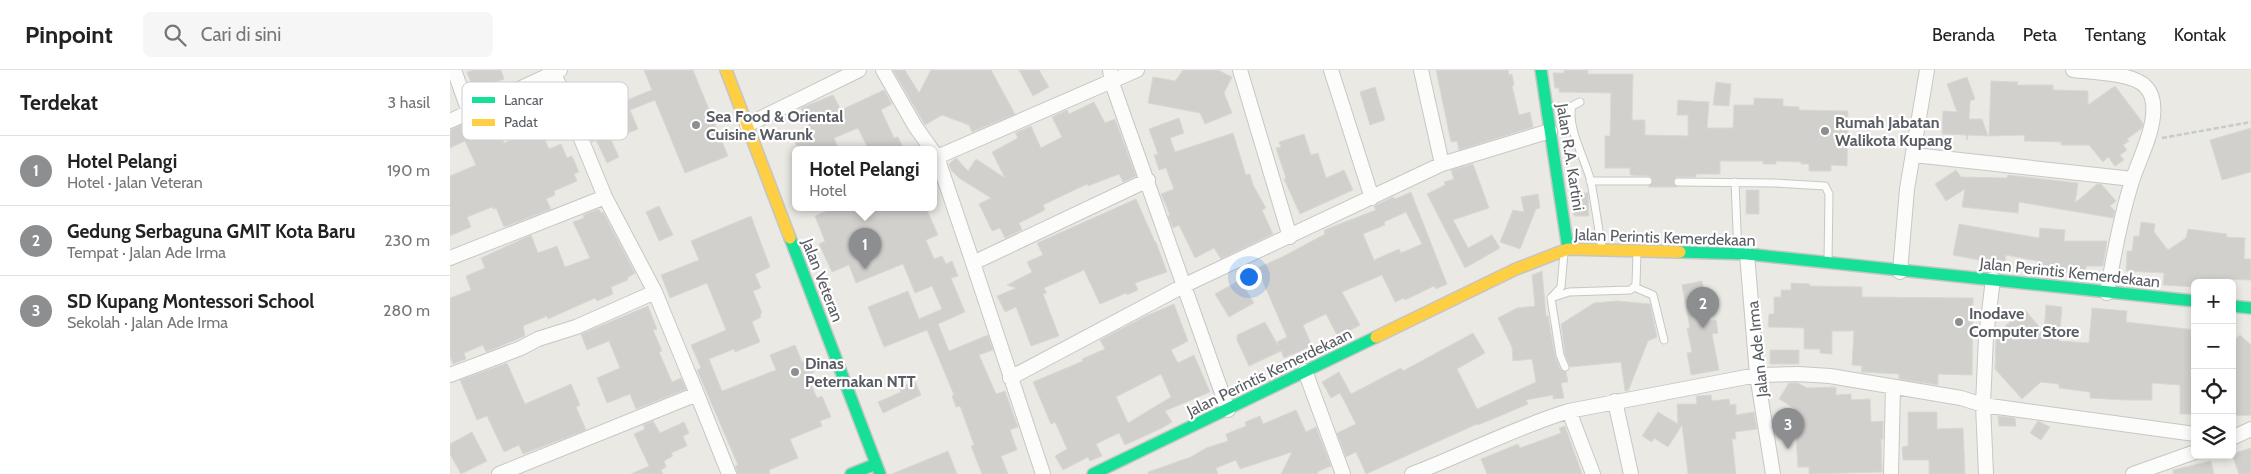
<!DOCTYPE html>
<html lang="id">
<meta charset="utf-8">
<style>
:root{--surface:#fff;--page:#f6f6f6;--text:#222;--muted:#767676;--line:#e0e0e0;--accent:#8c8e90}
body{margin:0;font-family:Cabin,sans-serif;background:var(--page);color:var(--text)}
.controls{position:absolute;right:15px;bottom:15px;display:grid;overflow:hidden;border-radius:8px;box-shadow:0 2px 8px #0003}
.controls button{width:45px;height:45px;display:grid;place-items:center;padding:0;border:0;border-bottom:1px solid var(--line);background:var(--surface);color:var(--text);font:25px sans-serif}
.you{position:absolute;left:798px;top:206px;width:18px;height:18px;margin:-12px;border:4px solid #fff;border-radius:50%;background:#1a73e8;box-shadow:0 0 0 8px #1a73e833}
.badge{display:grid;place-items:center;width:32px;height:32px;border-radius:50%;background:var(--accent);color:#fff;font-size:16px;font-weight:700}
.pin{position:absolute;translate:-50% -41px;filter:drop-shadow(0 1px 2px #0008)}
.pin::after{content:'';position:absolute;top:26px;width:18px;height:15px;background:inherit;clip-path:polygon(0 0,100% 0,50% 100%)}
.popup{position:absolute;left:342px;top:76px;width:145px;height:65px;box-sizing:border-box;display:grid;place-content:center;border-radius:8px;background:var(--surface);filter:drop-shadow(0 1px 4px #0005);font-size:16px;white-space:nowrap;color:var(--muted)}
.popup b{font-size:19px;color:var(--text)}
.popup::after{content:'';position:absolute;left:50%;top:100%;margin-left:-10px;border:10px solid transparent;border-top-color:var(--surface)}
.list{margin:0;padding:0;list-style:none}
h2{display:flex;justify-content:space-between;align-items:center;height:65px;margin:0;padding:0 20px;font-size:21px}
h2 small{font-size:16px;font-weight:400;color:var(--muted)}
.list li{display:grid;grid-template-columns:32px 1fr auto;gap:15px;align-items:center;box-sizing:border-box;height:70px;padding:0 20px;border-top:1px solid var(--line)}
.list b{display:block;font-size:19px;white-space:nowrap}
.list p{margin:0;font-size:16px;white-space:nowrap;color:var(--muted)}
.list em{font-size:16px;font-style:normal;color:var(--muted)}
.icon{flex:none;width:28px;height:28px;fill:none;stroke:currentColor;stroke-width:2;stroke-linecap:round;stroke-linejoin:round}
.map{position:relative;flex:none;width:1801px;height:404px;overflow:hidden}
header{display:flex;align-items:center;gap:30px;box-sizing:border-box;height:70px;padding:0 25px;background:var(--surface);border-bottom:1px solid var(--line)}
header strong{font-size:24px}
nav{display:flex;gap:28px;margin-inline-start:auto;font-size:18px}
.search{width:350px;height:45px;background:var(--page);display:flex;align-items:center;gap:12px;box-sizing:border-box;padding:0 18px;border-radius:8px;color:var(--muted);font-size:19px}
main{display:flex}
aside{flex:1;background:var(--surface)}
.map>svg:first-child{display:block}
.building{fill:#d1d0cd;stroke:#dad8d3;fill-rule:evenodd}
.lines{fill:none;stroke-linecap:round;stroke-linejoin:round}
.lane-casing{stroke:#c6c7c6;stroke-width:9}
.street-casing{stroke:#c6c7c6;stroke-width:16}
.fast-casing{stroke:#c5c5c5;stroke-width:14}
.slow-casing{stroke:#c5c5c5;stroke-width:14}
.path{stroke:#c6ccc9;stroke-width:2.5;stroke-dasharray:5 2.5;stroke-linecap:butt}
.lane{stroke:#fcfcfb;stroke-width:7}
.street{stroke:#fcfcfb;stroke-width:14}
.fast{stroke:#16e098;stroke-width:11}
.slow{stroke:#ffcf43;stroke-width:11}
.poi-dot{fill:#8c8e90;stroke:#fff;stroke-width:2}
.labels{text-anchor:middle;stroke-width:4.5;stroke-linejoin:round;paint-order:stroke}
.poi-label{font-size:16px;font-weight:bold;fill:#595d63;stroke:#fff;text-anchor:start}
.street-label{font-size:16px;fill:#595d63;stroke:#fff}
.key{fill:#fff;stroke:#cdced0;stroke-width:1}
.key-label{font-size:14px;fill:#595d63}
</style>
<header>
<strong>Pinpoint</strong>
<div class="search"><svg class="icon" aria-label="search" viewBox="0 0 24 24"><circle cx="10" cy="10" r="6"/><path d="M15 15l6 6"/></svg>Cari di sini</div>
<nav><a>Beranda</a><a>Peta</a><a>Tentang</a><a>Kontak</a></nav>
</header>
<main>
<aside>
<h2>Terdekat<small>3 hasil</small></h2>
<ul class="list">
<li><span class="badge">1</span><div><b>Hotel Pelangi</b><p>Hotel · Jalan Veteran</p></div><em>190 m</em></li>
<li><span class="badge">2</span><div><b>Gedung Serbaguna GMIT Kota Baru</b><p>Tempat · Jalan Ade Irma</p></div><em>230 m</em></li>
<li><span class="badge">3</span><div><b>SD Kupang Montessori School</b><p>Sekolah · Jalan Ade Irma</p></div><em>280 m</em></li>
</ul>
</aside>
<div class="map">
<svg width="1801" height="404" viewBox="0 0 1801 404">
<rect width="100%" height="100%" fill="#eae9e4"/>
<path class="building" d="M24,0H51L54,9L37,15L40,23L24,29L20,19L23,18L17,2Z
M194,0H243L278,86L235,103L205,30L180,40L188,59L161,70L169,87L157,93L146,70L142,72L134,47L202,20Z
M443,0H455L469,23L481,0H541L565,44L522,62L519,55L492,45L475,55Z
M569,0H589L599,17L583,26Z
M733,0H768L782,7L774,23L782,43L755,54L750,43L698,33L703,7L725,11Z
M986,0H1058L1059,5L1062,4L1064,15L1062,16L1069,45L1080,42L1083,57L1009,80L1007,71L1001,72Z
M1114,0H1138V4H1183L1182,50H1195V65L1238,66V45H1227L1228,30L1259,32L1257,58H1283L1284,35H1304V28L1333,29V36L1349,37V40L1398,41L1397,96L1381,95V101H1359V94H1351V92L1326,91V94H1313V91H1270V104H1246V107H1226L1223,112L1227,117H1198L1203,111L1200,106L1180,105V98H1155V66H1160L1161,23L1109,22V18H1105L1103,3H1114Z
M1517,7L1525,29L1520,31L1519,49H1532L1538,66L1518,65L1517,70L1516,65L1492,64L1493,41L1507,42L1497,14Z
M1541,11L1568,12L1567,15H1603V20L1638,21V35L1665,16L1693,53L1692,58L1677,69L1679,71L1673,75L1677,80L1670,85L1674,90L1665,96L1658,87L1653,92L1639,75H1611V72L1574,71L1575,65L1539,66Z
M1266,12L1281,14L1279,36L1263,35Z
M925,17L935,50L920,55L910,22Z
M434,20L442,34L431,40L444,68L448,67L454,80H419L408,58L384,68L389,80H348L342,65L360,58L351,38L383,25L391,40Z
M644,32L655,53L665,49L686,106L673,112L669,104L638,116L637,114L593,135L595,140L569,153L572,160L555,168L550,158L542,161L529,134L541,128L509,108L501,100L499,94L506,88L518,101L526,89L555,108L542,82L568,68L565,63L581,56L591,78L612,67L602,47L617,40L619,44Z
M729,48L734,63L720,68L725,82L783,63L796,105L800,104L803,115L816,138L812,140L823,164L771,189L764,178L745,188L729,155L723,158L718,146L720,145L711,124L724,119L716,98L709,100L704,85L708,84L699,59Z
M44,51L54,73L89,57L99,79L111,74L117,88L122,86L129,102L124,104L127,111L104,121L105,125L96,129L101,139L54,157L46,138L43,139L42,137L17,147L21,157L0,166V106L26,95L15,71L0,78V60L18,52L21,61Z
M1801,58V102L1772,110L1760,70Z
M854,64L861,85L868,83L876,108L894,100L903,120L850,144L834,109L836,108L826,78L831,77L829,72Z
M1023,94L1039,138L1003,150L1018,178L1042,165L1050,178L1015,198L977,124L995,115L994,112L1004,109L1001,100Z
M1506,100L1511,107L1557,108L1558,105L1628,113L1625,133L1647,114H1651L1666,131L1660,136L1665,141L1663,148L1569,132L1568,143L1512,137L1515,119L1496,131L1485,114Z
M1296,120H1309V144H1296Z
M961,122L997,214L986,219L984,216L955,230L954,228L945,232L932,205L892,222L910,255L888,267L876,244L853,255L862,276L834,288L831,281L799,296L787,270V265L815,252L829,277L827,272L837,267L807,198L832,187L875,164L874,160L926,140L924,136L943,127L945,129ZM956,142L972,174L951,183L949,179L924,190L913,164L935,155L934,152Z
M1121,123H1138L1139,146H1124Z
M1088,124L1090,138L1086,139L1070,179L1050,172L1063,140L1074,142L1071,127Z
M686,129L705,172H706L717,202L685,213L688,220L677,225L676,223L650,234L634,200L594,218L597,223L593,224L609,266L581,276L566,237L555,242L547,226L566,218L557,215L582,202L577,192L593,185L587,173Z
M209,136L223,165L209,171L196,142Z
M384,138H476L488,165L476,170L484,189L492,186L496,194L502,191L508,206L501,208L515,242L488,254L499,281L538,265L543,280L529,285L546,324L555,321L568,357L560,360L567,380L551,386L558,404H532L521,376L524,375L510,336L506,337L502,326L504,325L477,260L434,277L418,237L458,221L469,249L492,239L482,216L465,223L453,194L406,213L399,195L382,202L369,174L375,171L365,146Z
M149,139L151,143L153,142L185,203L177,208L178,210L161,217L163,224L147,231L145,228L98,249L97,246L73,256L75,266L36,282L33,275L14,283L16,289L3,294L0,286V228L21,220L16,206L35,198L31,188L81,165L88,183L107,176L115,197L140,188L123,152L134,148L133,145Z
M301,146L320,197L305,204L311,218L303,221L312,243L310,244L311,247L302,252L310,272L285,282L284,279L259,289L272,321L326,300L320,285L345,275L352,292L359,290L364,302L357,305L367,328L372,326L381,347L370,351L372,356L340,369L348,388L319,400L320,404H288L285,396L288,395L247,300L251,298L241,275L276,260L257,213L220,228L211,205L249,190L241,171Z
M1691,152L1705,154L1704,162L1718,180L1736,168L1738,159L1777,164L1776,167L1795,168L1794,189H1801V210L1771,209V213H1745V217L1713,215L1714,203L1676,201L1677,181H1682L1684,166H1689Z
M1509,154L1589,168L1590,158L1615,160L1614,171H1657L1653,196H1636V202H1612V204L1586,202L1587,191L1556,185L1554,198L1538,195L1539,192L1503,185Z
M1092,201L1096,246H1098L1105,286L1110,299L1116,302L1118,312L1111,313L1114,328L1103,329V325L1076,330L1078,334L1057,343L1028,355L1027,354L916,404L906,382L896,387L887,363L906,354L890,323L881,328L872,312L889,302L901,324L951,298L953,301L1023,263L1035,283L1007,299L1027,339L1086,312L1082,289L1063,291L1062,277L1048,248L1067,238L1085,236L1082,205Z
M790,210L804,233L779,247L765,224Z
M1252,211L1260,251L1266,250L1268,263L1262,264L1269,300L1241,305L1237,283L1242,282L1237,258H1240L1232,215Z
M1341,213L1360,214V216L1412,217V227L1523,228L1522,305L1488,304V315L1449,309V304L1411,302L1412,296L1402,295L1404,261H1382V284L1370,283V279H1354V258L1318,257L1319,244H1324V227H1331V220H1341Z
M1167,231L1200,234L1207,267L1198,271L1178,321H1175L1171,292L1120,297L1115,284L1111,254L1144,233Z
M724,234L738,271L721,280L728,293L744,285L760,322L715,341L722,352L712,358L675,375L669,363L646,374L652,386L640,391L638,387L613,400L605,386L617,379L605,352L601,354L583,312L633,291L632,289L655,279L650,270L696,246ZM711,304L721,327L678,353L666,327Z
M1596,235L1612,237L1609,271L1639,273L1642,238L1677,241L1676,252L1745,260V344H1730V315L1702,313V330H1675L1640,328V322L1609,318V314L1591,312L1572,329L1545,299L1546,267L1564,268L1555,256L1575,240L1594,262Z
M198,236L207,259L203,260L212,281L209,282L222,312L231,308L236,319L186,339L180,324L157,333L147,308L170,298L159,271L137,280L131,264Z
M1790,265L1801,275V345L1782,346V272Z
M1320,280H1349V294H1320Z
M57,293L75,334L121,314L130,335L126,337L136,360L73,384L69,375L54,382L37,346L27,350L10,310Z
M465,311L471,325L433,343L428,332L451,322L449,318Z
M1339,313H1348L1357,318L1386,317V325L1401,324V330L1420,329L1421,352L1433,351V369H1431L1432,402L1359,404V397H1348L1346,366H1338L1337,355H1345L1344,338L1329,329Z
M1261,325L1262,331L1279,329L1280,335L1286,334V345L1304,342L1307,359L1285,362L1286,369H1282L1286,404H1238L1232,355L1218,377L1204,368L1202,372L1192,366L1208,342L1228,354L1227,334H1247L1246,326Z
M846,340L856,362L866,357L881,396L869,401L867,404H831L842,382L790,399L786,390L766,398L768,404H698V402L741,387L756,378L778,371L776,364L796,356L795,352L810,346L813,354Z
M1458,342H1487V359L1513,358L1515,404H1479V390H1453L1452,377L1458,376Z
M1548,346L1565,348L1566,356H1549Z
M203,351L210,363L234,352L239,363L233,366L237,376L221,383L223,386L214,391L216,397L211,400L213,404H181L199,396L184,364L195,359L193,355Z
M1588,351L1600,357L1591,370L1580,363Z
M1115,356L1132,404H1037L1031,389L1068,374L1070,378L1111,363L1109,358Z
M22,362L37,391L11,404L0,384V374Z
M1801,378V404H1789L1782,384Z
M498,381L507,404H442Z
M1761,391L1764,404H1723V400Z"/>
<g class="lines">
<g class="lane-casing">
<path id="lane" d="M1130,32L1122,36C1116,56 1136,91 1141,112C1145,134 1148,156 1152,178
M1140,111H1198
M1228,112L1325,113L1375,116L1379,124L1378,192
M1285,112L1288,184
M1187,182L1186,214L1184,217L1203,225L1214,270
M1114,183L1111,217L1101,228L1119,222L1180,220L1184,217
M1101,228L1110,285L1115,297"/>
</g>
<g class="street-casing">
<path id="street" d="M4,0L19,42
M433,0L465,56L482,80
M660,0L662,13L778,340
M790,0L840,167
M881,0L922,128
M971,0L992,94
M1623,0C1641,2 1684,3 1696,17C1704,25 1704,36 1703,46C1701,67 1690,88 1683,108C1671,145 1664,185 1657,223
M0,51L110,0
M297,55L409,0
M484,82L487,87L523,193
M1464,85L1683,109
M487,87L687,0
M1297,184L1307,305L1323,404
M0,188L155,127
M1450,202L1457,119L1477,0
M855,301L893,404
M0,305L71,278L88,269L126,257L205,222
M560,308L735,215L992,94L1100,61
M247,324L279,404
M1165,331L1181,404
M1119,341L1143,404
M1782,368L1801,359
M49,404L247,324L205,222L155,127L104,3
M593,404L523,193L698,110
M962,404C1015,384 1066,357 1119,341L1307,305L1348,304L1380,306L1511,328L1533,335L1745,364
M1441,404L1443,317
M1536,404L1533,335L1536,267L1543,209
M1683,404L1745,382"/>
</g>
<g class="fast-casing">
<path id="fast" d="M1091,0L1118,179
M340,168L430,404
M1230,182L1297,184L1745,231
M1782,236L1801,238
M401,404L426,394
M643,404L926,267"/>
</g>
<g class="slow-casing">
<path id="slow" d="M276,0L340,168
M926,267L1066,199L1118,179L1230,182"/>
</g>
<path class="path" d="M1712,68L1801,52"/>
<use href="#lane" class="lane"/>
<use href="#street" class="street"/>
<use href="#fast" class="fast"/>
<use href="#slow" class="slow"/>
</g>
<g class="poi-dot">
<circle cx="246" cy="55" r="5"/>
<circle cx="1375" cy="61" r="5"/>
<circle cx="1509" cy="252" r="5"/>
<circle cx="345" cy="302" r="5"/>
</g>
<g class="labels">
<g class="poi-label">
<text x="256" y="52">Sea Food &amp; Oriental<tspan x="256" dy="18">Cuisine Warunk</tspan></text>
<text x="1385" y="58">Rumah Jabatan<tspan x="1385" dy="18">Walikota Kupang</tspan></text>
<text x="1519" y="249">Inodave<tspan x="1519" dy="18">Computer Store</tspan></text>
<text x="355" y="299">Dinas<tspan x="355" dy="18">Peternakan NTT</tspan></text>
</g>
<g class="street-label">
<text transform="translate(1121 87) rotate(81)" y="6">Jalan R.A. Kartini</text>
<text transform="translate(1215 167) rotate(2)" y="6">Jalan Perintis Kemerdekaan</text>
<text transform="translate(1620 202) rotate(6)" y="6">Jalan Perintis Kemerdekaan</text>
<text transform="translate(373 210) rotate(69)" y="6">Jalan Veteran</text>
<text transform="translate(1307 279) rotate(-96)" y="6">Jalan Ade Irma</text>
<text transform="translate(819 302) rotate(-26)" y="6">Jalan Perintis Kemerdekaan</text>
</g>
</g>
<rect x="12" y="12" width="166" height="58" rx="8" class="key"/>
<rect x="22" y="27" width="23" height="6" fill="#16e098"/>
<rect x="22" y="49" width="23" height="7" fill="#ffcf43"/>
<g class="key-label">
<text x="54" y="35">Lancar</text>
<text x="54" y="57">Padat</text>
</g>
</svg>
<div class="controls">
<button>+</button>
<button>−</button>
<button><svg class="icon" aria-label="locate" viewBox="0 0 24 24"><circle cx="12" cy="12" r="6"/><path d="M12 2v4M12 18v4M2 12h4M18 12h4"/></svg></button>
<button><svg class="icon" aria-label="layers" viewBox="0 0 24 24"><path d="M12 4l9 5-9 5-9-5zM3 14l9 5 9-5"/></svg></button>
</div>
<div class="you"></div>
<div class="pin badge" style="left:415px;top:199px">1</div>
<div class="popup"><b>Hotel Pelangi</b>Hotel</div>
<div class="pin badge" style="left:1253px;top:258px">2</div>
<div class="pin badge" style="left:1338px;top:379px">3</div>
</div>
</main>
